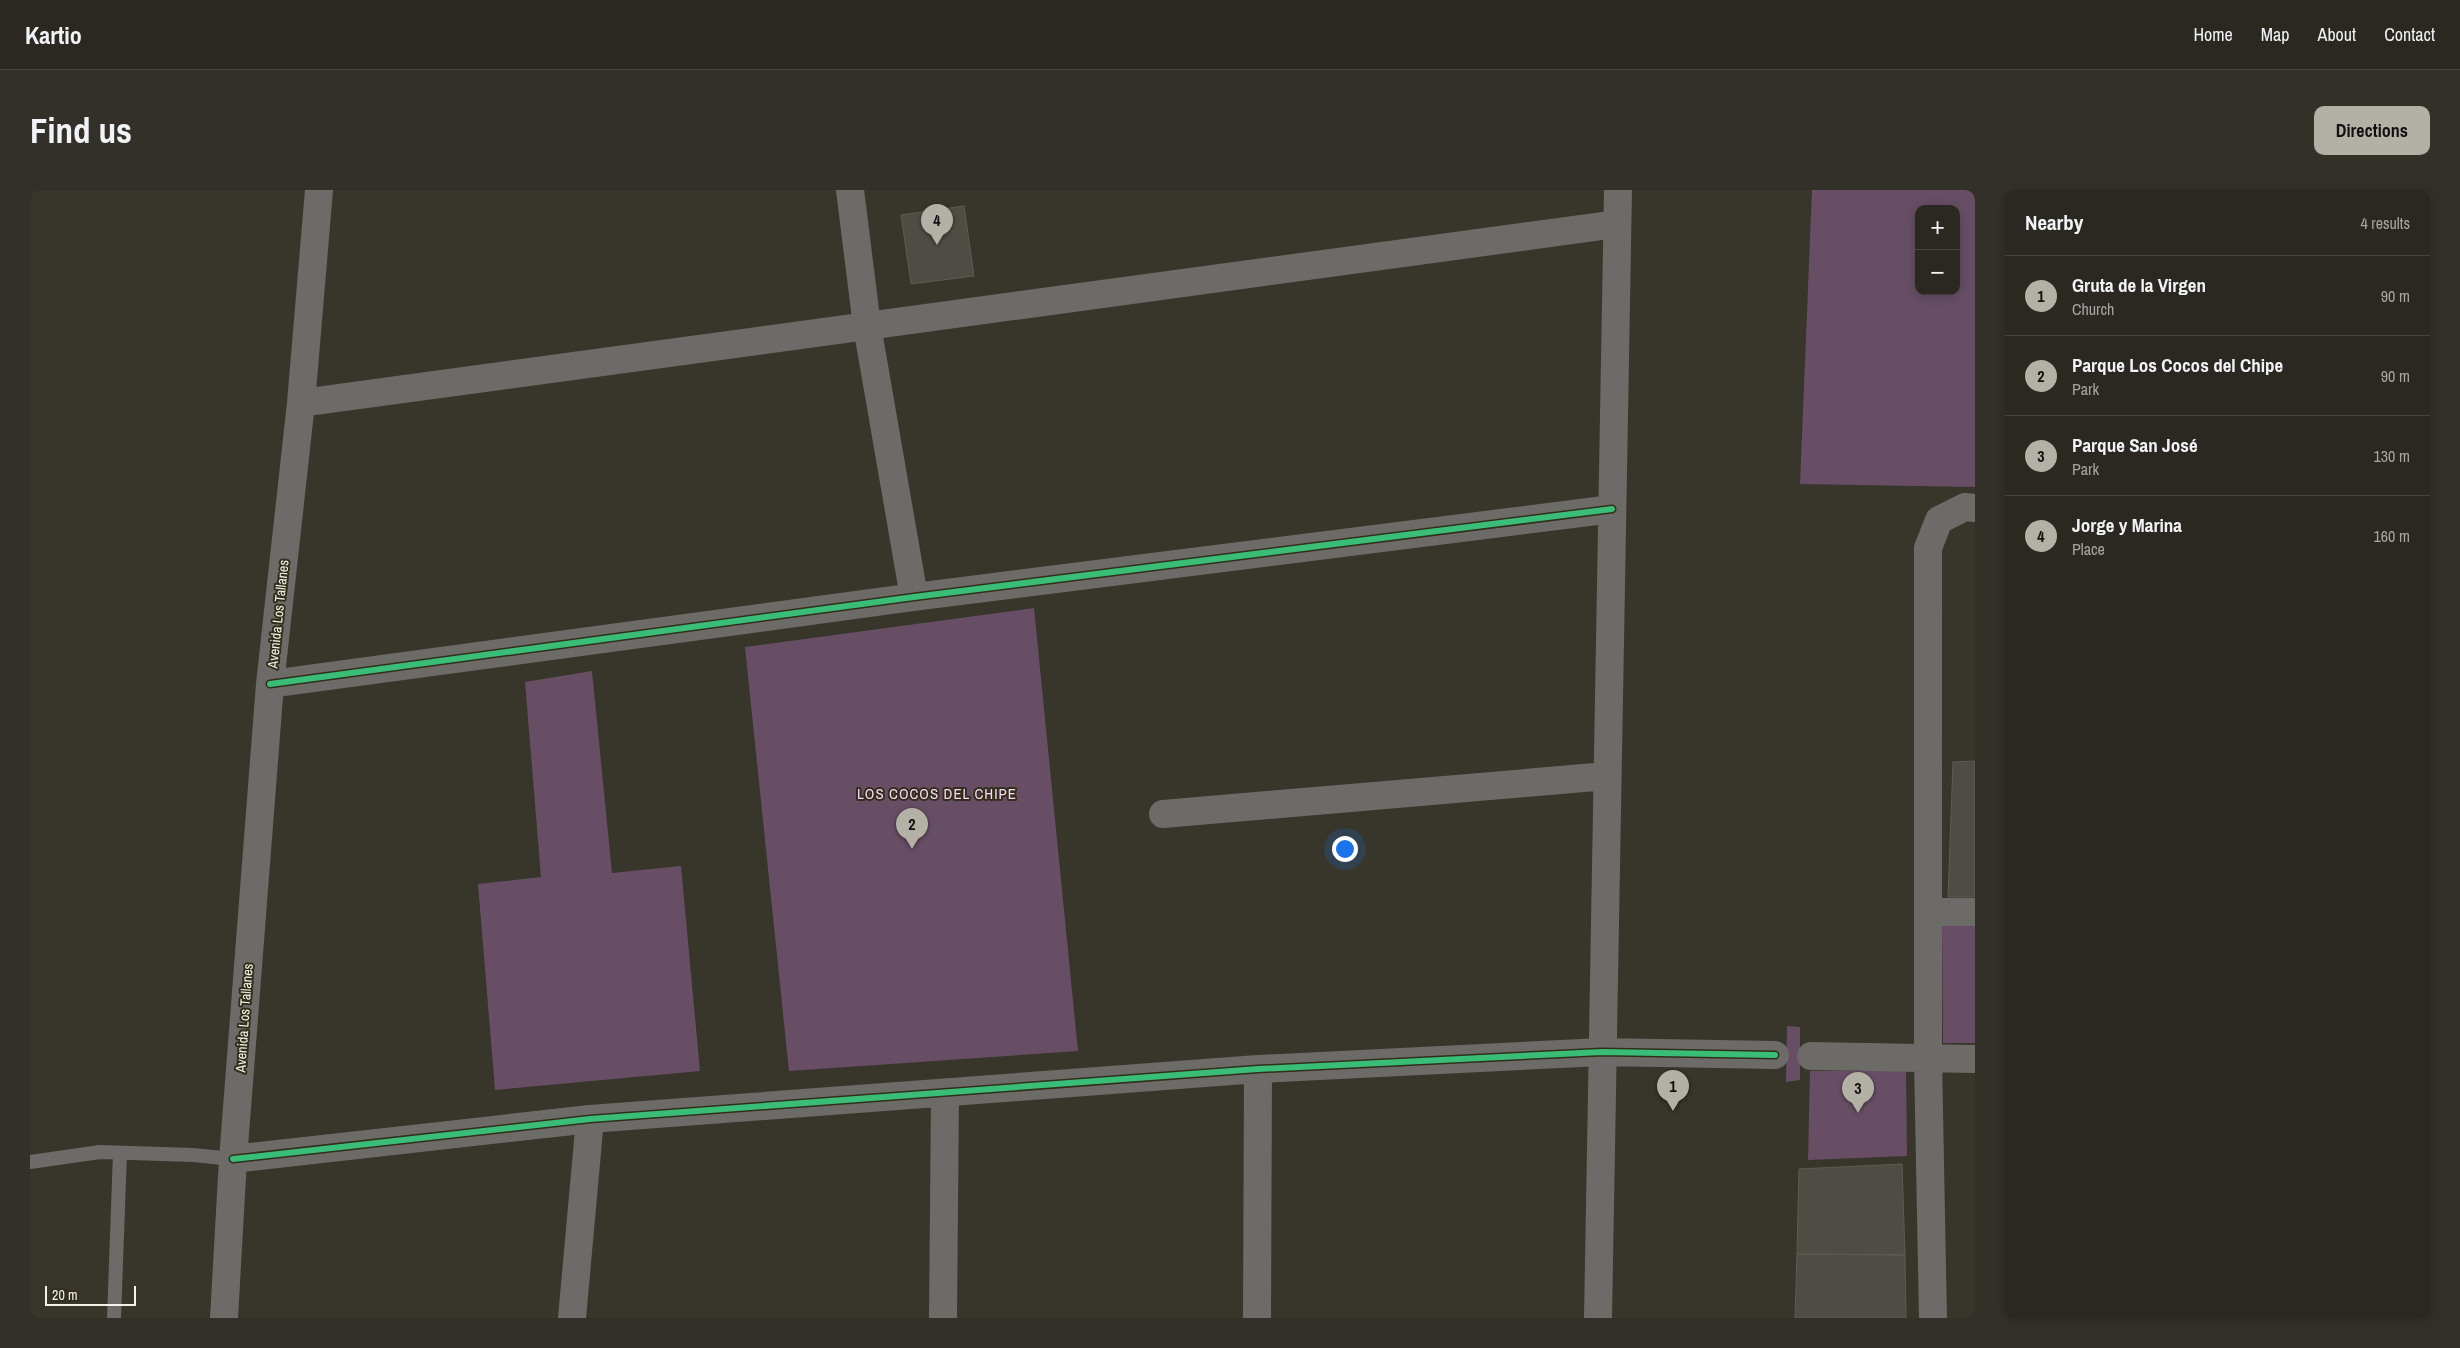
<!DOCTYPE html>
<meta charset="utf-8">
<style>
:root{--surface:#2a2820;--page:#323029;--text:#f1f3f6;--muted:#a5a6a5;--line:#46443e;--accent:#b3b0a6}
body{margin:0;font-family:"Archivo Narrow",sans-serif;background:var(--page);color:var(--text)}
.controls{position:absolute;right:15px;top:15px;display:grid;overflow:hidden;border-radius:10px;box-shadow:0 2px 12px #0003}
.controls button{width:45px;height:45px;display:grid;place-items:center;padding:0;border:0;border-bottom:1px solid var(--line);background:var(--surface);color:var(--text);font:25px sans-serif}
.scale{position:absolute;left:15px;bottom:12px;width:91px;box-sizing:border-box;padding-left:5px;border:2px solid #f5f3e8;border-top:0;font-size:14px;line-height:18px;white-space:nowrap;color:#f5f3e8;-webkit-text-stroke:4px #322e1c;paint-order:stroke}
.you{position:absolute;left:1314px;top:658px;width:18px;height:18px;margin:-12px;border:4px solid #fff;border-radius:50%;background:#1a73e8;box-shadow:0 0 0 8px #1a73e833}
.badge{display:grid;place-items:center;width:32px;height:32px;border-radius:50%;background:var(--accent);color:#111;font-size:16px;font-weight:700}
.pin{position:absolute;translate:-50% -41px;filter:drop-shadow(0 1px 2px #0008)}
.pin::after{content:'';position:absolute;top:26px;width:18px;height:15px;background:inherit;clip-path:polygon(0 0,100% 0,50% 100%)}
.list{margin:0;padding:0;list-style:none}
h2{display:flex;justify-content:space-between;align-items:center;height:65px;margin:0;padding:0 20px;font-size:21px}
h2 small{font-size:16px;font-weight:400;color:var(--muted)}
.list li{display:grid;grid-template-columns:32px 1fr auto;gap:15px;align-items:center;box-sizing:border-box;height:80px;padding:0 20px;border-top:1px solid var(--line)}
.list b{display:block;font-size:19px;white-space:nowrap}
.list p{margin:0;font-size:16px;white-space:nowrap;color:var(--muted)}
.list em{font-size:16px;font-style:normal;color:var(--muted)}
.map{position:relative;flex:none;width:1945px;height:1128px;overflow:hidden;border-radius:10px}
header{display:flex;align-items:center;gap:30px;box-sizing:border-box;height:70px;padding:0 25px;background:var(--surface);border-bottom:1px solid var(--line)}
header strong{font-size:24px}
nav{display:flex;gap:28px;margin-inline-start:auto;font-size:18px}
.intro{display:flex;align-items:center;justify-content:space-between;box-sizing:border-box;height:120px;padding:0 30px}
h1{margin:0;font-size:35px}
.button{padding:12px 22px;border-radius:10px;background:var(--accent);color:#111;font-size:18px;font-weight:700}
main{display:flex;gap:30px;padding:0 30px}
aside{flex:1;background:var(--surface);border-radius:10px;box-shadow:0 2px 12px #0003}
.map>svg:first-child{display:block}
.green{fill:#674e65;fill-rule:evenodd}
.building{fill:#4f4c45;stroke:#5e5b53}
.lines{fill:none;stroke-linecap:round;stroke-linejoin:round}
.lane{stroke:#6c6b67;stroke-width:14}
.street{stroke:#6c6b67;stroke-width:28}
.cycleway-casing{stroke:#322e1c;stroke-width:9}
.cycleway{stroke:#3abd76;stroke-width:6}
.labels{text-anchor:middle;stroke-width:4;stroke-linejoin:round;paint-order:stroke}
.street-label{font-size:14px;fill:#f5f3e8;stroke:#322e1c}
.neighbourhood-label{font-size:15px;letter-spacing:1px;fill:#f9d5f7;stroke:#322e1c}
</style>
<header>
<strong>Kartio</strong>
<nav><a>Home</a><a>Map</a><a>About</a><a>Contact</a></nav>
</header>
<div class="intro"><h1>Find us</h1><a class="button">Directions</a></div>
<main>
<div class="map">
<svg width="1945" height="1128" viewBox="0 0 1945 1128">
<rect width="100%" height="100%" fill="#38352b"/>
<path class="green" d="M1782,0H1945V297L1770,294ZM1889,19H1926V101H1889Z
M1004,418L1048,861L759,881L715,457Z
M562,481L582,683L651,676L670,881L465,900L448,694L511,687L495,492Z
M1912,730H1945V853H1913Z
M1757,836L1770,837V890L1756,892Z
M1780,881H1876L1877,966L1778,970Z"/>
<path class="building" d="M934,16L944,86L881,94L871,25Z
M1945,571V707H1918L1923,572Z
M1872,974L1875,1065L1767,1064L1769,979Z
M1767,1064L1875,1065L1876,1128H1765Z"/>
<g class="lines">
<path class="lane" d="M0,972L70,962L163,965L203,969
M84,1128L90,963"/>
<path class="street" d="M820,0L837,136L884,407
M271,213L1587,34
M240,494L884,407L1582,319
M1133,624L1577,586
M1898,722H1945
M1781,866L1945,869
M203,969L560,929L1228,879L1572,862L1745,865
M194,1128L203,969L240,494L271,213L289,0
M542,1128L560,929
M913,1128L915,903
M1227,1128L1228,879
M1568,1128L1588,0
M1903,1128L1898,869V358L1909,330L1935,317L1945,318"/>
<g class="cycleway-casing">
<path id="cycleway" d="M240,494L884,407L1582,319
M203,969L560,929L1228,879L1572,862L1745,865"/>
</g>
<use href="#cycleway" class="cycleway"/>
</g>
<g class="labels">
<g class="street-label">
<text transform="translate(248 424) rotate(-84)" y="5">Avenida Los Tallanes</text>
<text transform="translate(214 828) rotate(-86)" y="5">Avenida Los Tallanes</text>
</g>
<g class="neighbourhood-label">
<text x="907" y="609">LOS COCOS DEL CHIPE</text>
</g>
</g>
</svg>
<div class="controls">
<button>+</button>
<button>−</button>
</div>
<div class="scale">20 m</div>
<div class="you"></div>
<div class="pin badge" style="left:1643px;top:921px">1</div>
<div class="pin badge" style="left:882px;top:659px">2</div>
<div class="pin badge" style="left:1828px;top:923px">3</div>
<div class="pin badge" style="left:907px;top:55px">4</div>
</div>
<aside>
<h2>Nearby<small>4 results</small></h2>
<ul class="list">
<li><span class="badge">1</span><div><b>Gruta de la Virgen</b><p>Church</p></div><em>90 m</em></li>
<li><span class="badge">2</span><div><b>Parque Los Cocos del Chipe</b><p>Park</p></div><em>90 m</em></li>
<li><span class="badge">3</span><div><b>Parque San José</b><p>Park</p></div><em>130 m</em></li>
<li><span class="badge">4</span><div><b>Jorge y Marina</b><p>Place</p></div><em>160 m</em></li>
</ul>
</aside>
</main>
